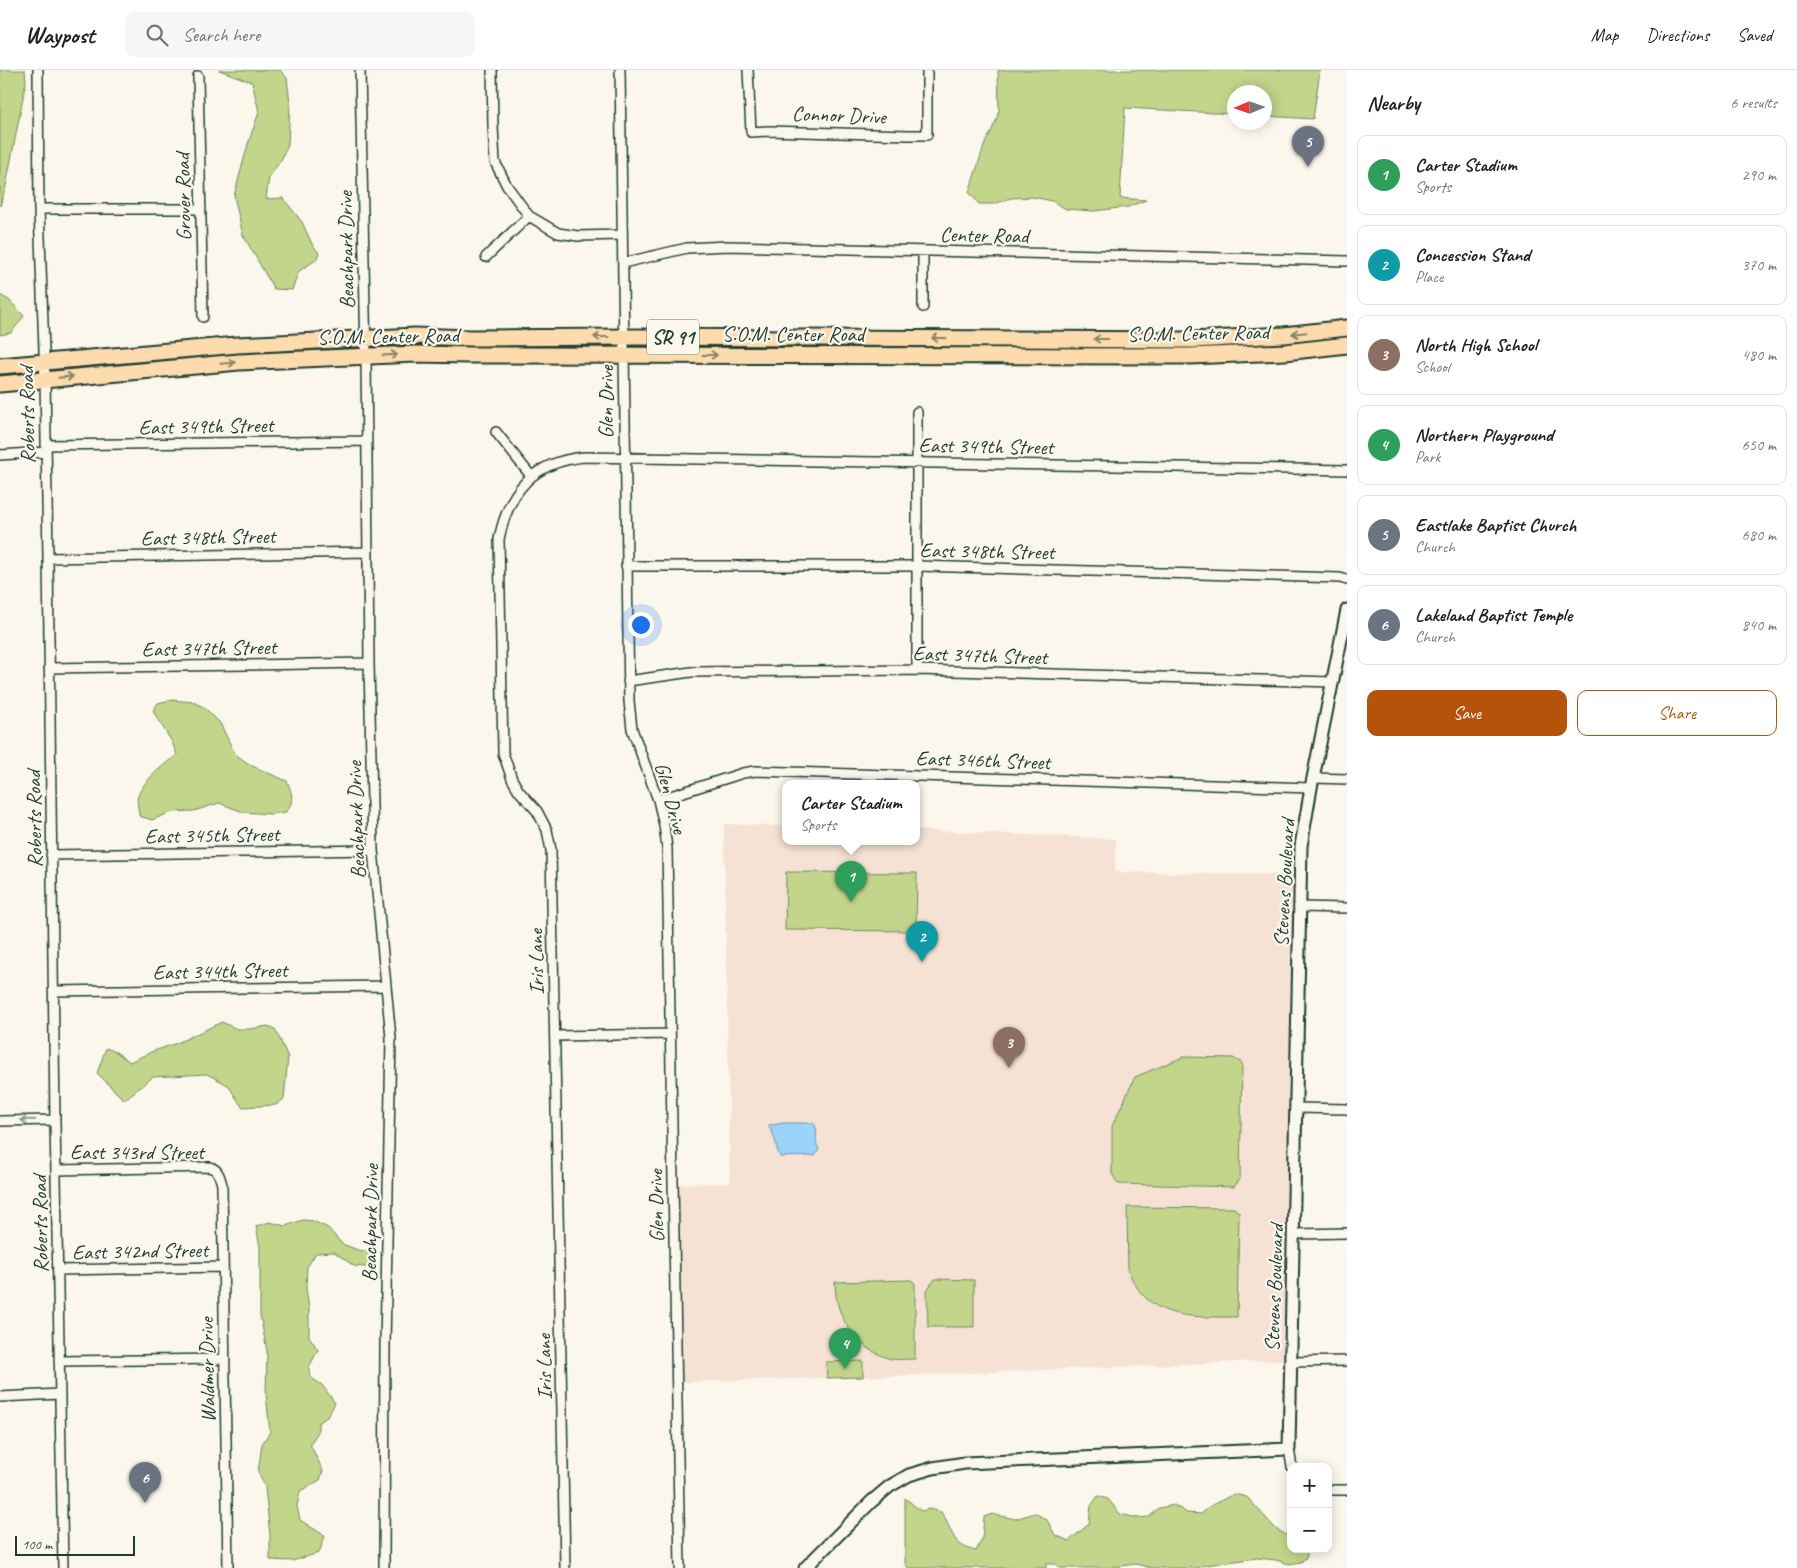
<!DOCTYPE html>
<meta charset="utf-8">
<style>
:root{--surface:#fff;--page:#f6f6f6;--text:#222;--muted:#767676;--line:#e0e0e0;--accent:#b45309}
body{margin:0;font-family:Caveat,sans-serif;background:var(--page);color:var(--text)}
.controls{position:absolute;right:15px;bottom:15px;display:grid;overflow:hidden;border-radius:10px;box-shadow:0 2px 12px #0003}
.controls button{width:45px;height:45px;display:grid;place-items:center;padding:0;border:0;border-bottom:1px solid var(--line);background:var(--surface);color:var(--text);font:25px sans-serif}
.compass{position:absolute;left:1227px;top:15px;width:45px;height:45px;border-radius:50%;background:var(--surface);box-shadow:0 2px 12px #0003;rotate:268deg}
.scale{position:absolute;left:15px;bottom:12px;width:120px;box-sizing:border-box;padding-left:5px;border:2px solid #1f3d34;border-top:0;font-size:14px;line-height:18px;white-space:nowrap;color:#1f3d34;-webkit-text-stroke:4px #fbf7ec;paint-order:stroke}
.you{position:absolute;left:640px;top:554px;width:18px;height:18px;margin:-12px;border:4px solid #fff;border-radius:50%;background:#1a73e8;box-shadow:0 0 0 8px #1a73e833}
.badge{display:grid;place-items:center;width:32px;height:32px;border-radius:50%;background:var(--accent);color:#fff;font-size:16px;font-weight:700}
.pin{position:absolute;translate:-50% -41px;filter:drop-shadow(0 1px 2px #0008)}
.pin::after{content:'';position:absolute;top:26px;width:18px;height:15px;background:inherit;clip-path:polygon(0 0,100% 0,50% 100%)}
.popup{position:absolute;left:782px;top:710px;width:138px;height:65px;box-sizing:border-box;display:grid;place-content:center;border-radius:10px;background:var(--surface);filter:drop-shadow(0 1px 4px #0005);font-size:16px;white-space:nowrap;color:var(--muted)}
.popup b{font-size:19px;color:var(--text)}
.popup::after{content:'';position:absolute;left:50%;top:100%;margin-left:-10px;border:10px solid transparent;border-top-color:var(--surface)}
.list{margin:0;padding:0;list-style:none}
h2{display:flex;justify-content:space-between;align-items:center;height:65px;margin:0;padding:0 20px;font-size:21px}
h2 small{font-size:16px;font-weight:400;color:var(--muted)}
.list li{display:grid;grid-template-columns:32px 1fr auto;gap:15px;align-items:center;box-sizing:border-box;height:80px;margin:0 10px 10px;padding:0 10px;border:1px solid var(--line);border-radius:10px}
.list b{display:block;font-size:19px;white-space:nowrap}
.list p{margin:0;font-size:16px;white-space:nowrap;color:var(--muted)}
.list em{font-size:16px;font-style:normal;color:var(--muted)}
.actions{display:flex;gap:10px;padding:15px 20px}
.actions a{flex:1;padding:11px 0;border:1px solid var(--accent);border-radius:10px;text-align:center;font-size:18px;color:var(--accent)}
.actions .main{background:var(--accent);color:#fff}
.icon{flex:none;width:28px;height:28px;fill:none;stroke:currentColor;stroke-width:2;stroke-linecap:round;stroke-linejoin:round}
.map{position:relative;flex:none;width:1347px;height:1498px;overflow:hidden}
header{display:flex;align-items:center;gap:30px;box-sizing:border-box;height:70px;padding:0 25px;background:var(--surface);border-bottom:1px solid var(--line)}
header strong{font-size:24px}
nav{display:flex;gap:28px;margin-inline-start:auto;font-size:18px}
.search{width:350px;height:45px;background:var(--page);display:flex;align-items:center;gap:12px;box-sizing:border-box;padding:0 18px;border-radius:10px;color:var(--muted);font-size:19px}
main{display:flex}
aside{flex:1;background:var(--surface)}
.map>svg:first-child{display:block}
.built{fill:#f5e2d4}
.green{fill:#c2d58a;stroke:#70895f}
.water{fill:#9cd3fb;stroke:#6a97ab}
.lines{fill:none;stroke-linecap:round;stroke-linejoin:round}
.minor-casing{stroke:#1f3d34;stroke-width:12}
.tertiary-casing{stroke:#1f3d34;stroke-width:15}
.primary-casing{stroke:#1f3d34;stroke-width:19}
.minor{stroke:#fbf7ec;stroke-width:9}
.tertiary{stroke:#fbf7ec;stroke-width:11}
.primary{stroke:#fedbac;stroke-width:15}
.oneway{stroke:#83846a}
.oneway2{stroke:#8d9a90}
.labels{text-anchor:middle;stroke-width:4.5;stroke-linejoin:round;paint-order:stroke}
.shield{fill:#fbf7ec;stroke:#61756b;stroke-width:1}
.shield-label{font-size:20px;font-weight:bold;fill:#1f3d34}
.street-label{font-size:21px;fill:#1f3d34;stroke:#fbf7ec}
</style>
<header>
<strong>Waypost</strong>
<div class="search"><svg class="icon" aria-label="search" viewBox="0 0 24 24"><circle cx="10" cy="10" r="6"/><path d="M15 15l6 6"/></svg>Search here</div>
<nav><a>Map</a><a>Directions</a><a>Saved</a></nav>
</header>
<main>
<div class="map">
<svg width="1347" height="1498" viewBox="0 0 1347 1498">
<rect width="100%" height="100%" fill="#fbf7ec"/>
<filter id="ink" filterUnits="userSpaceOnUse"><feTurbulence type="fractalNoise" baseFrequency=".02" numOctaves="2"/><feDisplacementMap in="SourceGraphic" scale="10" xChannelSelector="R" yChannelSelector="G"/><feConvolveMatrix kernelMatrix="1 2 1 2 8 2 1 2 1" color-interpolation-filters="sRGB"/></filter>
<g filter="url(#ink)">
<path class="built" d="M724,754L786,756V771H916V760L1116,769L1115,802L1294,805L1286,1290L893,1306L681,1312L677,1114L730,1113Z"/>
<path class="green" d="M0,0H25L26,12L6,116L0,136Z
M219,0H280L287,8L290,33L288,75L281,90L269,107L266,129L283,128L302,152L312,174L319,183L316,190L299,201L292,220L274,219L243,165L234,126L248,74L259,42L252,12Z
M998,0H1320L1313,49L1265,46L1264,22H1234V44L1125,38L1120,128L1146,130L1128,137L1093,141L1066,139L1052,131L1033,127L1011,128L994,134H979L969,122L984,76L996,51L999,40Z
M0,225L9,230L24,246L11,263L0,265Z
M170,630L194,632L205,638L220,653L235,684L252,696L287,711C292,723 295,731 286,742L271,744L243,742L219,733L194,741L172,742L152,750L139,746C139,740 136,731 138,726C143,711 164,694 177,685L172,672L153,641L158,633Z
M786,802L917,803L916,861L785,860Z
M222,952L237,959H250L268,956L275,959L288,987L284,1029L276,1035L242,1037L228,1015L207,1004L153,1007L124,1030L97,1003L106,978L116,982L130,992L151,982L177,973Z
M1183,987L1233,988L1242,993L1240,1109L1234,1117L1118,1114L1112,1104V1056L1135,1007Z
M1127,1137L1234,1138L1239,1142L1237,1247C1190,1247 1148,1251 1128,1200Z
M303,1150L313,1151L328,1158L342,1174L358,1180L370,1182L373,1185L376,1198L354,1196L334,1182L316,1183L307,1197L306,1218L309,1239V1266L318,1280L309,1297L310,1307L322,1315L335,1333L327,1347L318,1353V1362L310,1374L323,1401L320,1410L300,1421L297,1436L300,1450L325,1466L319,1483L292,1491L270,1490V1465L265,1417L258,1402L262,1374L270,1362L266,1324L267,1281L260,1245V1177L256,1156L270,1152L285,1156Z
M935,1209L974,1210V1257H928L927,1220Z
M911,1210L915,1213V1289C907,1289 898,1290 891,1289C856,1279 835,1248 835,1212Z
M863,1291V1307L827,1308L826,1292Z
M1234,1424L1247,1427L1275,1458L1291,1468V1479H1307V1487L1301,1492L1289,1494L1276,1490L1257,1488L1206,1495L1197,1498H1152L1136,1494L1106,1498H1059L1056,1494H1046V1498H908L905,1494V1428L921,1441L929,1439L941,1442C954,1461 950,1475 976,1481L982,1469L984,1447L992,1444L1015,1449L1035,1443L1047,1450L1055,1465L1069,1471L1089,1454L1091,1436L1098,1426L1108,1429L1120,1444L1137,1448L1149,1447L1159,1438L1174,1435L1187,1443L1201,1444L1210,1436Z"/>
<path class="water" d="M783,1053H813C821,1060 812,1069 819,1079L815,1086L780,1087C775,1078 777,1067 768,1056L771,1054L773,1055Z"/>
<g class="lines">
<g class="minor-casing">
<path id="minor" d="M38,0L39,139L45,309L48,488L55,1050L63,1498
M360,0L366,287L369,593L373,780L391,968L385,1275L384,1498
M492,0L493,56L495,92L507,116L529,146L558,163L578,166L622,165
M620,0L629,631L632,659L658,730L664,755L667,778L680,1498
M748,0L751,62L768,61L908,65H927V0
M198,6L203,247
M39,139H201
M923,182V237
M486,187L529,146
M623,193L687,178L727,176L1347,191
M496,362L531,406
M46,375L366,371
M0,385L46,382
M48,488L368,482
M626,496H917L1340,508L1347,510
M49,598L369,593
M917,600V342
M628,611L691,602L917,600L1332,612
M1313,708L1347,709
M658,730L743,703L755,701L1311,718
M51,785L373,780
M1299,837L1347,838
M54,921L386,916
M555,966L670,964
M1296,1038L1347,1039
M0,1051L55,1050
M56,1100L210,1097C219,1100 220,1107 222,1115L228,1498
M1294,1164L1347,1163
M58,1200L223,1197
M59,1291L225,1289
M1290,1292L1347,1291
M0,1327L59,1324
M1289,1379L1292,1397
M1328,1420H1347
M565,1498L551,780L547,760L537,741L519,721L512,709L503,683L499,469C509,420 533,392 584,387L1347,400"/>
</g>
<g class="tertiary-casing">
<path id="tertiary" d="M805,1498L871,1432L890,1416L909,1405L933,1398L965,1393L1289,1379L1301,776L1311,718L1347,540"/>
</g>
<g class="primary-casing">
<path id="primary" d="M0,296L237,275L415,266L470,268L635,267L1193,270L1284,265L1347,258
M0,314L239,292L415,284L470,285L1190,286L1285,282L1347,275"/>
</g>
<use href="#minor" class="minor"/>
<use href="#tertiary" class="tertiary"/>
<use href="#primary" class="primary"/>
</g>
<defs><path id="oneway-shaft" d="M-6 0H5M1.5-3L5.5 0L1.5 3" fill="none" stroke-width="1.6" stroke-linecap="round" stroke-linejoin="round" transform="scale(1.25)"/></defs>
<g class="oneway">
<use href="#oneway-shaft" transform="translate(1299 263) rotate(174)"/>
<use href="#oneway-shaft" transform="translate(601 267) rotate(180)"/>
<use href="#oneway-shaft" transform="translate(939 268) rotate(-180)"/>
<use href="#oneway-shaft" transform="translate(1101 269) rotate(-180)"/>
<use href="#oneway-shaft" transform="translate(390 285) rotate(-3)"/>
<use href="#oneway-shaft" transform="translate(710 285)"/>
<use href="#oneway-shaft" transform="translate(228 293) rotate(-5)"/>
<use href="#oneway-shaft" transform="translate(66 307) rotate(-5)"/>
</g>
<use class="oneway2" href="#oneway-shaft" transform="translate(28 1050) rotate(179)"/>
</g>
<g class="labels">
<rect class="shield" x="647" y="249.5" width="52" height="35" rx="4"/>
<g class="shield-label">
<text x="673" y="274">SR 91</text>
</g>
<g class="street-label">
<text transform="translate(839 45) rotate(2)" y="7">Connor Drive</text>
<text transform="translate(183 127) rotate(-91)" y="7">Grover Road</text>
<text transform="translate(984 165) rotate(1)" y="7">Center Road</text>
<text transform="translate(346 180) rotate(-91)" y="7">Beachpark Drive</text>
<text transform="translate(1198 263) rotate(-1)" y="7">S.O.M. Center Road</text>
<text x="793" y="271">S.O.M. Center Road</text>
<text transform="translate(388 266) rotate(-1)" y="7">S.O.M. Center Road</text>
<text transform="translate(606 332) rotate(-90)" y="7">Glen Drive</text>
<text transform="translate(27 345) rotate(-91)" y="7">Roberts Road</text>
<text transform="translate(206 356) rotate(-1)" y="7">East 349th Street</text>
<text transform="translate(986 376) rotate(1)" y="7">East 349th Street</text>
<text transform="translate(208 467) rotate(-1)" y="7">East 348th Street</text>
<text transform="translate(987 481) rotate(1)" y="7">East 348th Street</text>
<text transform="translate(209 578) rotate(-1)" y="7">East 347th Street</text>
<text transform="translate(980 585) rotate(2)" y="7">East 347th Street</text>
<text transform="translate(983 690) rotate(2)" y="7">East 346th Street</text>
<text transform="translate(671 728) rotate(75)" y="7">Glen Drive</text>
<text transform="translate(34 749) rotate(-91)" y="7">Roberts Road</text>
<text transform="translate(356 750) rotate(-92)" y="7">Beachpark Drive</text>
<text transform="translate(212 765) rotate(-1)" y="7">East 345th Street</text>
<text transform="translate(1284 813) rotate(-87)" y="7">Stevens Boulevard</text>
<text transform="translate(536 892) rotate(-91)" y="7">Iris Lane</text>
<text transform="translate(220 901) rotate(-1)" y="7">East 344th Street</text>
<text x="137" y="1089">East 343rd Street</text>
<text transform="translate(656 1136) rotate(-91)" y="7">Glen Drive</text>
<text transform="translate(370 1153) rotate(-89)" y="7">Beachpark Drive</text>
<text transform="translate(40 1154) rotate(-91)" y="7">Roberts Road</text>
<text transform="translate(140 1181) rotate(-1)" y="7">East 342nd Street</text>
<text transform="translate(1274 1218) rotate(-88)" y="7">Stevens Boulevard</text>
<text transform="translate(544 1297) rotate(-91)" y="7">Iris Lane</text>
<text transform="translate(207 1300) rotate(-91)" y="7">Waldmer Drive</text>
</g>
</g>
</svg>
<div class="controls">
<button>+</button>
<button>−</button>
</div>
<svg class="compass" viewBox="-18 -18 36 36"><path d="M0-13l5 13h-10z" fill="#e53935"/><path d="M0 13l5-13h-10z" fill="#767676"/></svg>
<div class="scale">100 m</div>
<div class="you"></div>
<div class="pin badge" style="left:851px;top:832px;background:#2e9e5b">1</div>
<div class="popup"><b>Carter Stadium</b>Sports</div>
<div class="pin badge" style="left:922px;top:892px;background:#0f9aa8">2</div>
<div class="pin badge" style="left:1009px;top:998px;background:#8d6e63">3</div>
<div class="pin badge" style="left:845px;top:1299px;background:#2e9e5b">4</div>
<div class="pin badge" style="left:1308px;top:97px;background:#6b7280">5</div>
<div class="pin badge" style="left:145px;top:1433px;background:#6b7280">6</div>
</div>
<aside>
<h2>Nearby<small>6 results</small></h2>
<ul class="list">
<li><span class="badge" style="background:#2e9e5b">1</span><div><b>Carter Stadium</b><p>Sports</p></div><em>290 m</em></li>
<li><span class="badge" style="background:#0f9aa8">2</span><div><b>Concession Stand</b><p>Place</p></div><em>370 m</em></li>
<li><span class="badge" style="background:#8d6e63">3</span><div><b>North High School</b><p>School</p></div><em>480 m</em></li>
<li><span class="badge" style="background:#2e9e5b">4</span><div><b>Northern Playground</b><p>Park</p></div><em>650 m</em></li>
<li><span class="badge" style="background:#6b7280">5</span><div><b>Eastlake Baptist Church</b><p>Church</p></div><em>680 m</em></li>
<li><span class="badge" style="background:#6b7280">6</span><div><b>Lakeland Baptist Temple</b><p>Church</p></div><em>840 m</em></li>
</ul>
<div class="actions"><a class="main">Save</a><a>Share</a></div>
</aside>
</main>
